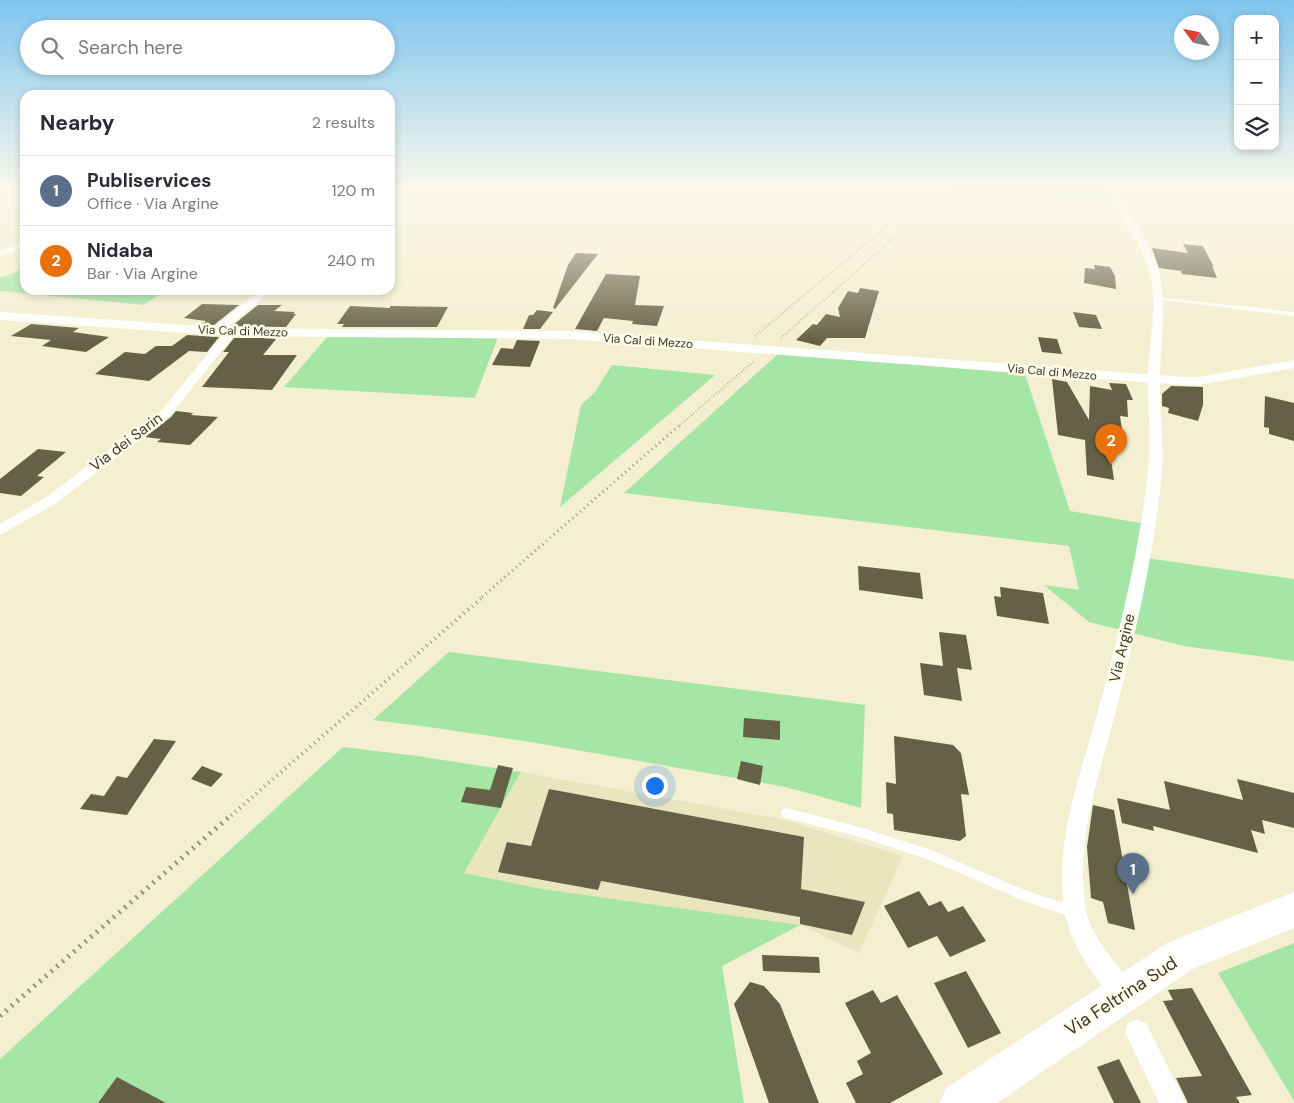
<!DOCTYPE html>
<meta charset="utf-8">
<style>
:root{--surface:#fff;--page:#f7f7f7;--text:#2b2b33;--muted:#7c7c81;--line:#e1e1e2;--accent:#7e4ac2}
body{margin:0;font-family:"DM Sans",sans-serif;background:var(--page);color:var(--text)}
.controls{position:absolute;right:15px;top:15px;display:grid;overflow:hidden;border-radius:10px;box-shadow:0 2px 8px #0003}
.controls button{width:45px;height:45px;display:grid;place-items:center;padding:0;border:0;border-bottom:1px solid var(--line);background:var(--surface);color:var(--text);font:25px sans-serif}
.compass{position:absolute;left:1174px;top:15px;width:45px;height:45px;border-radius:50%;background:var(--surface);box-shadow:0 2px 8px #0003;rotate:303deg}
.you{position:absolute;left:654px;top:785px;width:18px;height:18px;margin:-12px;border:4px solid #fff;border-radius:50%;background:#1a73e8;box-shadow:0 0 0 8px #1a73e833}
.badge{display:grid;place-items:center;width:32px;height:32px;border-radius:50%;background:var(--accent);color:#fff;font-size:16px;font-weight:700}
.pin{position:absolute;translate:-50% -41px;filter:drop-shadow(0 1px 2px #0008)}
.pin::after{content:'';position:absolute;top:26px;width:18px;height:15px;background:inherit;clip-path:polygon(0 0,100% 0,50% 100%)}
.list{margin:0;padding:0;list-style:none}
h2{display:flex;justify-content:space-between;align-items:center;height:65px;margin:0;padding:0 20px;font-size:21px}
h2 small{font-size:16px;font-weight:400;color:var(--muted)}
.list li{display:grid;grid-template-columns:32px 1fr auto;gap:15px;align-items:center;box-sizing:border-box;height:70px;padding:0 20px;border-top:1px solid var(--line)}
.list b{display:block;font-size:19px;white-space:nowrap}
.list p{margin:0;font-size:16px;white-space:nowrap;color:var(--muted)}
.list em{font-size:16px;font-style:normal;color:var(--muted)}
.icon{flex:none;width:28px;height:28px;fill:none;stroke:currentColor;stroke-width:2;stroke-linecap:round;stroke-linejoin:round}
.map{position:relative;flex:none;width:1294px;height:1103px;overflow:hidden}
.search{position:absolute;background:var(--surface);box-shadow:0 2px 8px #0003;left:20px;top:20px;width:375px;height:55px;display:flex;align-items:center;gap:12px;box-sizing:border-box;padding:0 18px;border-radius:28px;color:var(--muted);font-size:19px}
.panel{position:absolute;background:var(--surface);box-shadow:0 2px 8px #0003;left:20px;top:90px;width:375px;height:205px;border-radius:15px}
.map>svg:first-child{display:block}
.built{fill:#eae4bf}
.green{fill:#a5e5a6}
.building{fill:#656146}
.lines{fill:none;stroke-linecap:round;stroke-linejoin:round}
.path-far4{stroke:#96937d;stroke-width:2;stroke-dasharray:0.5 2;stroke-linecap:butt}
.path-far3{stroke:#96937d;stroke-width:2.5;stroke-dasharray:0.5 2.5;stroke-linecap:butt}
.path-far2{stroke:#96937d;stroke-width:3;stroke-dasharray:1 4;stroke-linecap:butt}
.path-far1{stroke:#96937d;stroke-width:4;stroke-dasharray:1 4.5;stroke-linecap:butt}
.path{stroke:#96937d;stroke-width:5;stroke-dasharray:2 5.5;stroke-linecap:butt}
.service{fill:#fff;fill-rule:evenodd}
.minor{fill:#fff;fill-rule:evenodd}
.tertiary{fill:#fff;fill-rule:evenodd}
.primary{fill:#fff;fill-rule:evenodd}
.labels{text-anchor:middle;stroke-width:5;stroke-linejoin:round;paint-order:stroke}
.far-street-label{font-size:12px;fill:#3b392d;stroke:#fffce9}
.street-label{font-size:15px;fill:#3b392d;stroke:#fffce9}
.near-street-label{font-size:18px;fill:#3b392d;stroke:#fffce9}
</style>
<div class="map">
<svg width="1294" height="1103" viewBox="0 0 1294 1103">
<rect width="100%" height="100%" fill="#f4efd0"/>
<path class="built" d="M521,772L781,819L903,856L859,953L800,925L542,889L464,873Z"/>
<path class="green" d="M958,188H1111L1119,201L953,192Z
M25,266V290H166L144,305L0,291V278L16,272Z
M329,335L498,337L475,398L284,387Z
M779,353L1025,374L1070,511L1152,525L1139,557L1294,579V661L1184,646L1089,622L1044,585L1079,590L1069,546L624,493Z
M612,365L715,375L560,507L581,405L595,392Z
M449,652L865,705L861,808L786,787L531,742L429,727L373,720Z
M343,747L417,756L521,772L464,873L542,889L800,925L722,966L744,1103H0V1059Z
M1294,943V1101L1218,973Z"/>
<path class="building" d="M1183,244L1203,246L1214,267L1212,266L1217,278L1182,274L1181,271L1159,268L1152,248L1188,253Z
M576,253L598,254L555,309L553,308L568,265Z
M1094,265L1110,267L1115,276L1116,289L1084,283L1085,268L1095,269Z
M606,274L640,276L635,305L664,306L657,326L632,324L633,321L604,318L597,331L575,329Z
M860,288L879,291L865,338H827L820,346L796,340L813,324L817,325L826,314L840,317L838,308L848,291L858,293Z
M202,304L239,305L214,325L202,324L206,321L184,318Z
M258,305H282L274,311L295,312L293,314H296L286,327L232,326Z
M350,306L390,308V306L448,307L437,327H342L344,324H337Z
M537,310L553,312L540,329H523L529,315H533Z
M1073,312L1096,315L1102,329L1079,327Z
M31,324L79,328L73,332L109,337L86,352L42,346L51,340L11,336Z
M187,335L219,337L207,352L189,351L149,381L95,374L125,352L145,354L156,346H172Z
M1038,337L1057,339L1062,354L1042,352Z
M234,338H277L263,355H297L272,390L202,387L229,352H223Z
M517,340L540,341L530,367L492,365L501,348L513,349Z
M1052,379L1067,382L1089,420L1090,386L1112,390L1109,383L1126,384L1133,400H1127L1128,417L1120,416L1123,437L1114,436L1115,460L1111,459L1114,480L1087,475L1085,440L1058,435Z
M1171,386L1203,387V405L1198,421L1168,413L1169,408L1162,406V394Z
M1265,396L1294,403V441L1269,434V428L1264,427Z
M176,411L193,413L191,415L218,417L190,445L157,442L161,439L145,437L171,417Z
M38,449L66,452L37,476L44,477L21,496L0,493V479Z
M858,566L920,573L923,599L859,590Z
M1000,587L1043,593L1049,624L997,616L994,596L1001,597Z
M939,632L966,635L972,670L957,668L962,701L924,695L920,663L943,666Z
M744,718L780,721V740L743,737Z
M894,736L953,745L961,753L969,795L961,794L966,836L960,841L894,830L893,814L887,813L886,782L896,784Z
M154,739L176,741L127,815L80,809L91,794L104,796L117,776L127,778Z
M741,761L763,766L760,785L737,779Z
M498,765L513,768L501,808L461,802L466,787L490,790Z
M202,766L223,774L211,787L191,779Z
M1237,779L1294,793V828L1262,820L1265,834L1251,830L1258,853L1153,826L1154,831L1122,823L1117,798L1170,810L1164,781L1243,800Z
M549,789L804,837L801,889L865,902L852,935L800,924V917L601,881L598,890L498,872L507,842L531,846Z
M1093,805L1114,810L1135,930L1108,923L1103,902L1091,898L1087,847Z
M919,891L929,906L941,901L948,912L963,906L986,941L950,957L937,936L908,948L884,906Z
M762,955L819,957L820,973L763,971Z
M966,971L1001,1033L968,1048L934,983Z
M750,982L764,986L780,1004L819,1103H769L734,1004Z
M1192,988L1252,1095L1236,1097L1240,1103H1188L1176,1078L1202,1076L1163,1001L1173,1000L1168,990Z
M873,990L881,1003L897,995L943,1074L890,1103H856L846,1083L863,1074L857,1061L871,1053L845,1003Z
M1119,1059L1141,1103H1114L1097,1067Z
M117,1077L130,1084L166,1103H98Z"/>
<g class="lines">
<path class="path-far4" d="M808,292L919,199V190L915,188
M833,292L950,188"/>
<path class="path-far3" d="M755,336L809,291
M781,338L834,291
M680,425L753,362"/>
<path class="path-far2" d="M482,597L681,424"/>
<path class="path-far1" d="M227,819L484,596"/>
<path class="path" d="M0,1016L229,817"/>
<path class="service" d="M1156,297L1294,312V316L1158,299L1156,298Z
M786,808L863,828L931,850L1027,891L1076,907L1078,911L1076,915L1072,917L1026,902L930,860L863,838L786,818L782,816L781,813L782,810Z"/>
<path class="minor" d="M406,188H416L390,198V193Z
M1106,188H1112C1130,216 1152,244 1160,277C1167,310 1160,344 1160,378C1159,409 1164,440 1162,471C1155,549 1137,627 1118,703C1101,770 1074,839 1086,910C1092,943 1122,963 1134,993L1131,1002L1122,1005L1113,1002C1093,973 1069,944 1064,908C1054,836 1083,769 1101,700C1121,625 1140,548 1148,470C1152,439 1147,408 1148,376C1149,344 1157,311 1151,279C1144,243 1119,218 1106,188Z
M25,241V247L0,256V250Z
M260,290H270L255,305L220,333H212L211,331L212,329Z
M231,329L236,332L235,334L170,416L55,504L0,535V524L45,498L162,410L227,330Z
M1137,1020L1146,1023L1186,1103H1159L1125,1032L1128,1023Z"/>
<path class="tertiary" d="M0,312L231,328L568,331L1184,377H1199L1294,360V368L1199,385H1184L568,339L231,336L0,320Z"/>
<path class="primary" d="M1294,892V928L1193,969L997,1103H940L946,1088L1167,943Z"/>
</g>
<linearGradient id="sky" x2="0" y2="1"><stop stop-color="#7fc5f0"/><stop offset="0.55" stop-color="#faf8ea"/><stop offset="1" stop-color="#faf8ea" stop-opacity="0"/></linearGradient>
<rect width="1294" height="342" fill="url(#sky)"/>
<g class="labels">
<g class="far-street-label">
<text transform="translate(243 331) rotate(2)" y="4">Via Cal di Mezzo</text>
<text transform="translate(648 341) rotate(4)" y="4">Via Cal di Mezzo</text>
<text transform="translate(1052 372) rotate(5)" y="4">Via Cal di Mezzo</text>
</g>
<g class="street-label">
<text transform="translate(126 442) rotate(-37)" y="5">Via dei Sarin</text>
<text transform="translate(1122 648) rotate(-77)" y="5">Via Argine</text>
</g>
<g class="near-street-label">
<text transform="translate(1121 996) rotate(-33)" y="6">Via Feltrina Sud</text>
</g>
</g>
</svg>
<div class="controls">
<button>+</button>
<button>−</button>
<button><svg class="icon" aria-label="layers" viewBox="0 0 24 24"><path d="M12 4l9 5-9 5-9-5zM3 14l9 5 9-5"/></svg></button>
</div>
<svg class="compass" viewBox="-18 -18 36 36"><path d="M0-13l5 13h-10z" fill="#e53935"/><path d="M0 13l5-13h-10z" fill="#7c7c81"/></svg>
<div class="you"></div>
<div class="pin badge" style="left:1133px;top:894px;background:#5c6f8a">1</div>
<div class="pin badge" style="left:1111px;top:465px;background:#e8710a">2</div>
<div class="search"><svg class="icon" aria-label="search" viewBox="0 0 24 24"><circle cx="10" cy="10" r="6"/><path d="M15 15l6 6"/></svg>Search here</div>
<section class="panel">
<h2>Nearby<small>2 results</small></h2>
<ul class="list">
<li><span class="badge" style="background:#5c6f8a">1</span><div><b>Publiservices</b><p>Office · Via Argine</p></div><em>120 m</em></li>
<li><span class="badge" style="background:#e8710a">2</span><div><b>Nidaba</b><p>Bar · Via Argine</p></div><em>240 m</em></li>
</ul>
</section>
</div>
